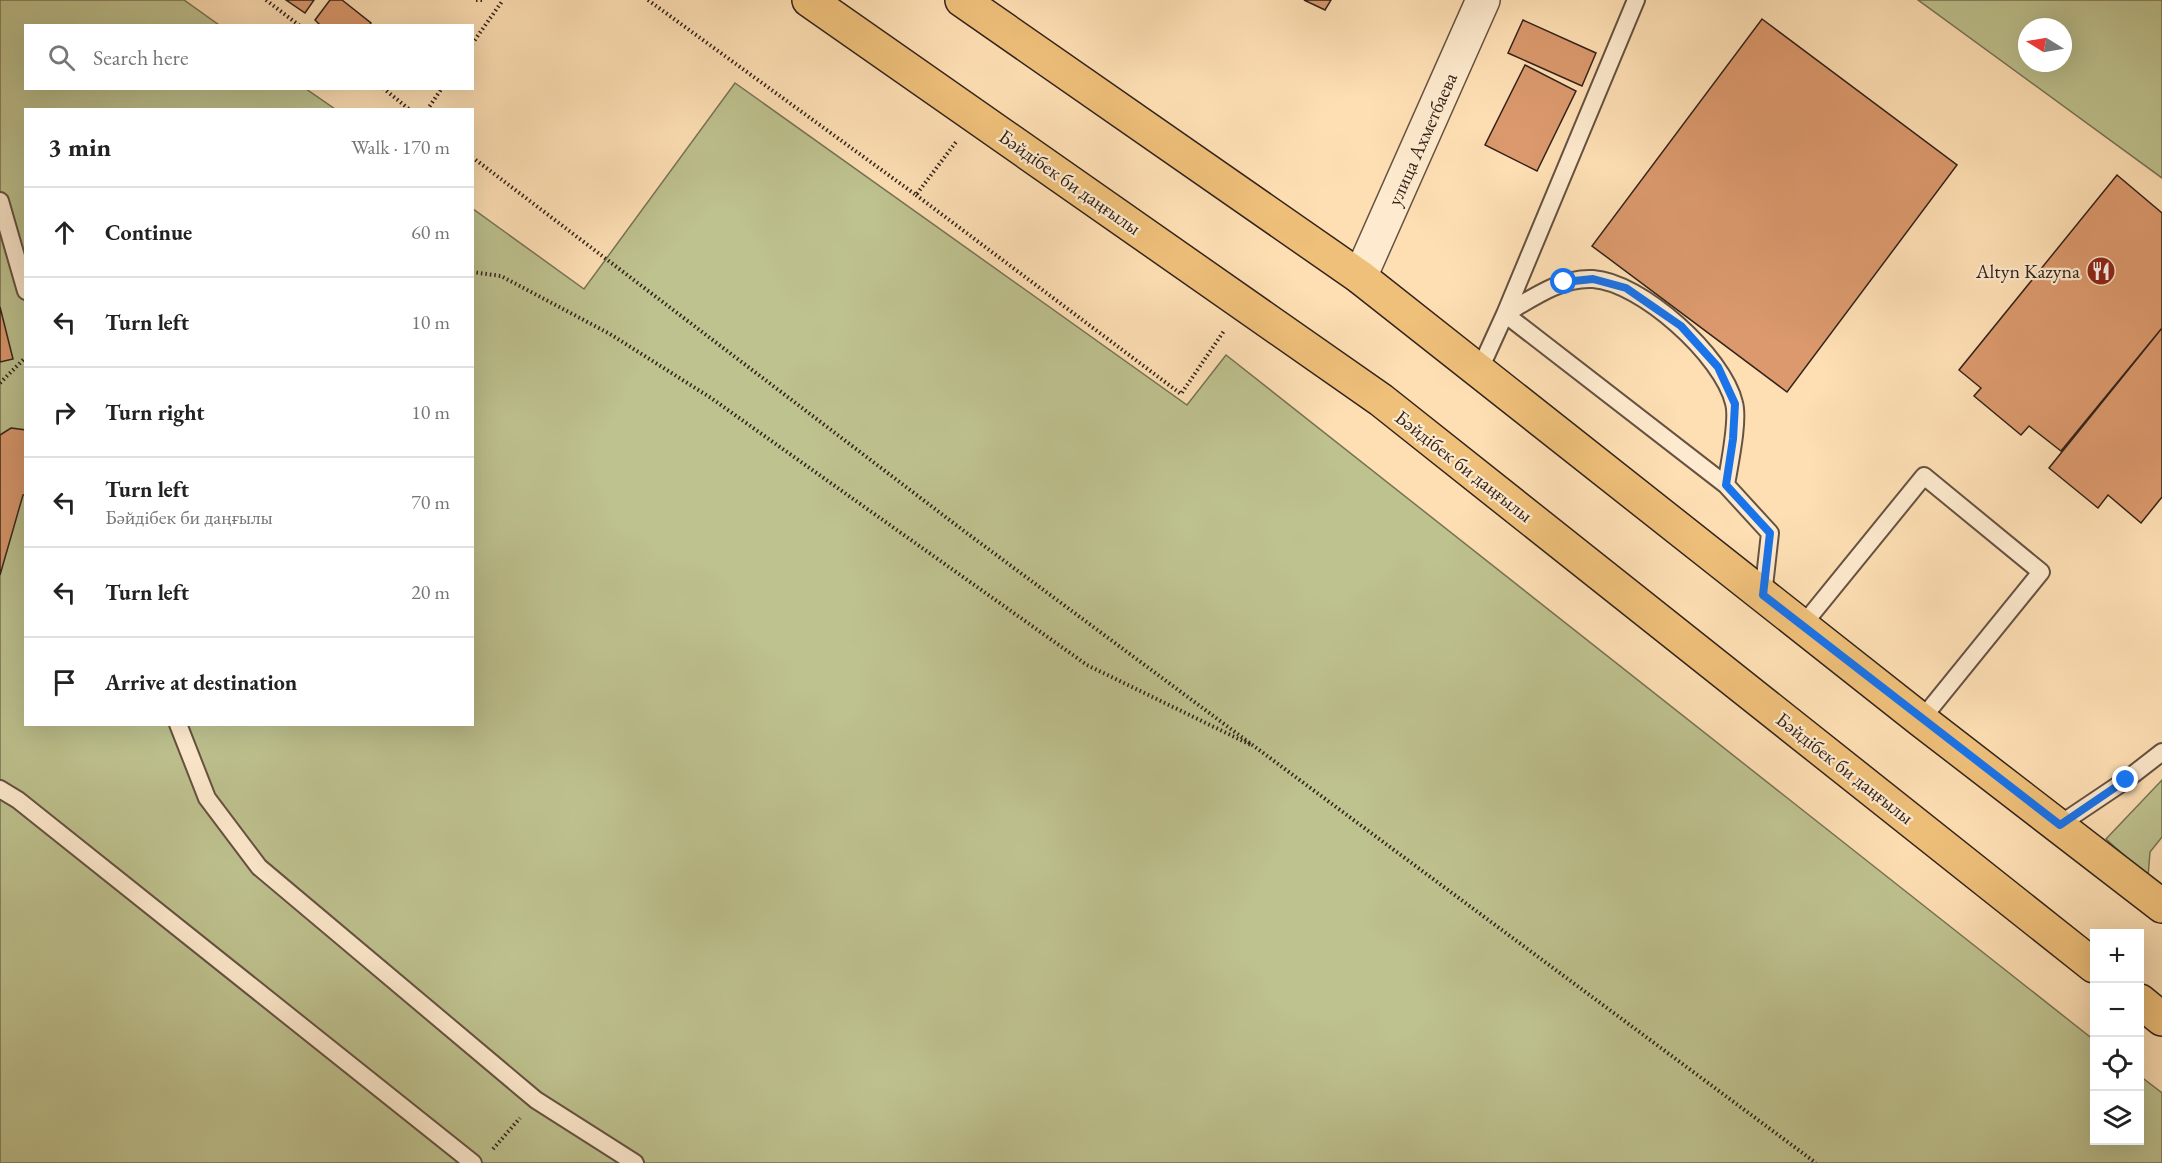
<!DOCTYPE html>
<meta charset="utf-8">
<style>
:root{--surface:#fff;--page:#f6f6f6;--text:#222;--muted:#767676;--line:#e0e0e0}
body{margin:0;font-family:"EB Garamond",serif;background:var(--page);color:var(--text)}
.controls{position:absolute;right:18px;bottom:18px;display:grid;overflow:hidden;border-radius:0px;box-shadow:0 6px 24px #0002}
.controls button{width:54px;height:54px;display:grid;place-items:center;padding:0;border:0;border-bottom:2px solid var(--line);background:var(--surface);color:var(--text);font:30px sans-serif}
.compass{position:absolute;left:2018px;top:18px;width:54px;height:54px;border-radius:50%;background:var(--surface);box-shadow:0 6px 24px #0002;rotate:281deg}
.stop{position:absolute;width:18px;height:18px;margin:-14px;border:4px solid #1a73e8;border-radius:50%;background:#fff}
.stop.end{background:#1a73e8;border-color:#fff;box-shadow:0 2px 6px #0008}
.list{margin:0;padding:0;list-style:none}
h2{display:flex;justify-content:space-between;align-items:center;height:78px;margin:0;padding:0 24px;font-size:26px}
h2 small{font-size:20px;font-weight:400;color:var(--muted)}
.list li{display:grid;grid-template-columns:39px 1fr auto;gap:18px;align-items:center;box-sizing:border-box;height:90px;padding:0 24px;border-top:2px solid var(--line)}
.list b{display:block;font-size:22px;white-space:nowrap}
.list p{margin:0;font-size:20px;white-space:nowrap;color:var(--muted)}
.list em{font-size:20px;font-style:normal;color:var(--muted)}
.icon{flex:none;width:33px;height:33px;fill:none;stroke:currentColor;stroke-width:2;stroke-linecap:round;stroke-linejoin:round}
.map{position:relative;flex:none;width:2162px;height:1163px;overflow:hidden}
.search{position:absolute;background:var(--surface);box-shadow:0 6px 24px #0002;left:24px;top:24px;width:450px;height:66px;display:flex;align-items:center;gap:15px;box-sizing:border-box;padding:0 21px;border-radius:0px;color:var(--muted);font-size:22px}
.panel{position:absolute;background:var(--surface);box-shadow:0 6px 24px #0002;left:24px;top:108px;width:450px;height:618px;border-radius:0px}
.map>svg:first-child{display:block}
.green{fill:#bec28f;stroke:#787255;stroke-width:1.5;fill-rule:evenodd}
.building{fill:#db996d;stroke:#33231b;stroke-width:1.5}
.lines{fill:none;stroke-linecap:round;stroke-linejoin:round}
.lane-casing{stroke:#665241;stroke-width:20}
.street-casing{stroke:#665241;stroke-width:36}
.primary-casing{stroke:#33231b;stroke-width:36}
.path{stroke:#33231b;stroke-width:4;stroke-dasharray:1.5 3;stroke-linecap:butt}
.lane{stroke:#feeace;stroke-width:16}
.street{stroke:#feeace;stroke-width:33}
.primary{stroke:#efc07a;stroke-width:33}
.route{stroke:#1a73e8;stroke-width:8}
.labels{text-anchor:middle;stroke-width:4.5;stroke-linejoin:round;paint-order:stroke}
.street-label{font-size:20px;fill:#33231b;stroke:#feeace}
.poi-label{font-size:20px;fill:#33231b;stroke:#feeace;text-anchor:end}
</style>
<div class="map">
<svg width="2162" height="1163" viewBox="0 0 2162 1163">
<rect width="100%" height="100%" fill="#fedfb4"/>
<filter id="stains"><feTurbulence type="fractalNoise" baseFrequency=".00333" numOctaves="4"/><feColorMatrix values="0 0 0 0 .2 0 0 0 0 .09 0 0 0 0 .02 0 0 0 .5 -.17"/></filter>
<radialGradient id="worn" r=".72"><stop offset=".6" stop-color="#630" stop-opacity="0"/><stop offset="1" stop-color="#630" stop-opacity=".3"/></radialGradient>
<path class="green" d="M0,0H184L219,25L26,26V88L306,89L335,109L26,110V724H472L473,209L584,289L735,83L1187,405L1226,355L2094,1040V1140H2140V1076L2162,1093V1163H0Z
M1918,0H2162V178ZM2027,27H2063V63H2027Z
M2162,780V837L2150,852L2148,877L2106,839Z"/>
<path class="building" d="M286,0H314L305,13Z
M330,0H342L371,23L369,26H321L315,20Z
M1304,0H1331L1325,10Z
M1762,19L1957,165L1787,392L1592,246Z
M1523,20L1596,53L1582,86L1508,53Z
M1525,65L1576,91L1537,171L1485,145Z
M2117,175L2162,213V328L2061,451L2029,426L2021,435L1974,396L1981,388L1959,370Z
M0,307L13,359L0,362Z
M2162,328V497L2141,523L2108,495L2098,508L2049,468Z
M11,428L26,430V494L23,495L0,575V435Z"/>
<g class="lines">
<g class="lane-casing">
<path id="lane" d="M0,201L26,291
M1479,371L1505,314L1636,0
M1726,485C1729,466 1739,420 1734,403C1723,356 1641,282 1593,279C1561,277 1531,299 1505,314L1726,485L1770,533L1763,595
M1802,626L1924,476L2041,572L1921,720
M178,724L207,798L259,867L536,1100L635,1163
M0,789L18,800L473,1163
M2059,825L2126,780L2162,752"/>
</g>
<g class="street-casing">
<path id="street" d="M1360,277L1483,0"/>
</g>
<g class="primary-casing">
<path id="primary" d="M809,0L1381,400L2094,966
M962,0L1360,277L1921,720L2162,906
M2140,1001L2162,1019"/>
</g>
<path class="path" d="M266,0L300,26
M476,0H483
M648,0L916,195L956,142
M472,44L503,0
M383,88L410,110
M427,110L442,88
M472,157L964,531L1816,1163
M916,195L1181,394L1224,331
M472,272L501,276L610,334L711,398L1087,665L1251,745
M0,383L26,357
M493,1149L520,1118"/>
<use href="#lane" class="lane"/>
<use href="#street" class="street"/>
<use href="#primary" class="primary"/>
</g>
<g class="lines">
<path class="route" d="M1564,282L1593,279L1626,288L1681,326L1718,367L1735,404L1733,439L1726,485L1770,533L1763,595L2060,825L2126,780"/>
</g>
<defs>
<g id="restaurant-disc" transform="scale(1.5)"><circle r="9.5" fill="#8f2418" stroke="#feeace"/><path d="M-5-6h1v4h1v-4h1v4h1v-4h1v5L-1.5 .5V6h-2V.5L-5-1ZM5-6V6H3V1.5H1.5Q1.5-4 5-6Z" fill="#fff"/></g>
</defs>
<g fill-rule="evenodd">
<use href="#restaurant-disc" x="2101" y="271"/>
</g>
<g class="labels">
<g class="street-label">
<text transform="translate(1422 139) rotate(-66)" y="7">улица Ахметбаева</text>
<text transform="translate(1070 182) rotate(35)" y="7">Бәйдібек би даңғылы</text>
<text transform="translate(1464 466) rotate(38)" y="7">Бәйдібек би даңғылы</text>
<text transform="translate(1845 768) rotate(38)" y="7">Бәйдібек би даңғылы</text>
</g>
<g class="poi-label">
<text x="2080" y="278">Altyn Kazyna</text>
</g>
</g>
<rect width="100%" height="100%" filter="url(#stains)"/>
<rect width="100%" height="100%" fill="url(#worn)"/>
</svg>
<div class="controls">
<button>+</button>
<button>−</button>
<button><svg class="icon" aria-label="locate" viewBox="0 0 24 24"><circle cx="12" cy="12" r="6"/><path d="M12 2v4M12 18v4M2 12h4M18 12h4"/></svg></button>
<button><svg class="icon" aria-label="layers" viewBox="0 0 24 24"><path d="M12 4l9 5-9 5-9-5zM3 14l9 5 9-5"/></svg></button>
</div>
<svg class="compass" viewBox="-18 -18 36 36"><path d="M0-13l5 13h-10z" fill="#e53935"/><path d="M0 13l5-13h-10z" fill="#767676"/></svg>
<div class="stop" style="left:1564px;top:282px"></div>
<div class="stop end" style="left:2126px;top:780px"></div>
<div class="search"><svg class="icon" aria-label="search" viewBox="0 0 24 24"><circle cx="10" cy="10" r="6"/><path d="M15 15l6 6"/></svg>Search here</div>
<section class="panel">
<h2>3 min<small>Walk · 170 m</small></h2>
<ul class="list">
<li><svg class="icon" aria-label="ahead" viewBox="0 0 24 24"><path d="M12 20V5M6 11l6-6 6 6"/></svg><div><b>Continue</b></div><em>60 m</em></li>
<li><svg class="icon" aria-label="left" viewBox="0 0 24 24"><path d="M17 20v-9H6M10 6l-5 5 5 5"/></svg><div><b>Turn left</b></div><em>10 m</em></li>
<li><svg class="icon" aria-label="right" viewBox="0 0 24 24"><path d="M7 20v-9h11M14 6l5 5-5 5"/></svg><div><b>Turn right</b></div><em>10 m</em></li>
<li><svg class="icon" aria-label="left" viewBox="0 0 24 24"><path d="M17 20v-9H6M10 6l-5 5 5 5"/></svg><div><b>Turn left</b><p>Бәйдібек би даңғылы</p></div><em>70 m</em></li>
<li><svg class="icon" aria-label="left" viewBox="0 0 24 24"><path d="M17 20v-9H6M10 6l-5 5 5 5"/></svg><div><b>Turn left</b></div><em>20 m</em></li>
<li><svg class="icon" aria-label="arrive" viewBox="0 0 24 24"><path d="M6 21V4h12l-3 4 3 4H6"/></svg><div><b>Arrive at destination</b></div></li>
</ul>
</section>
</div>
